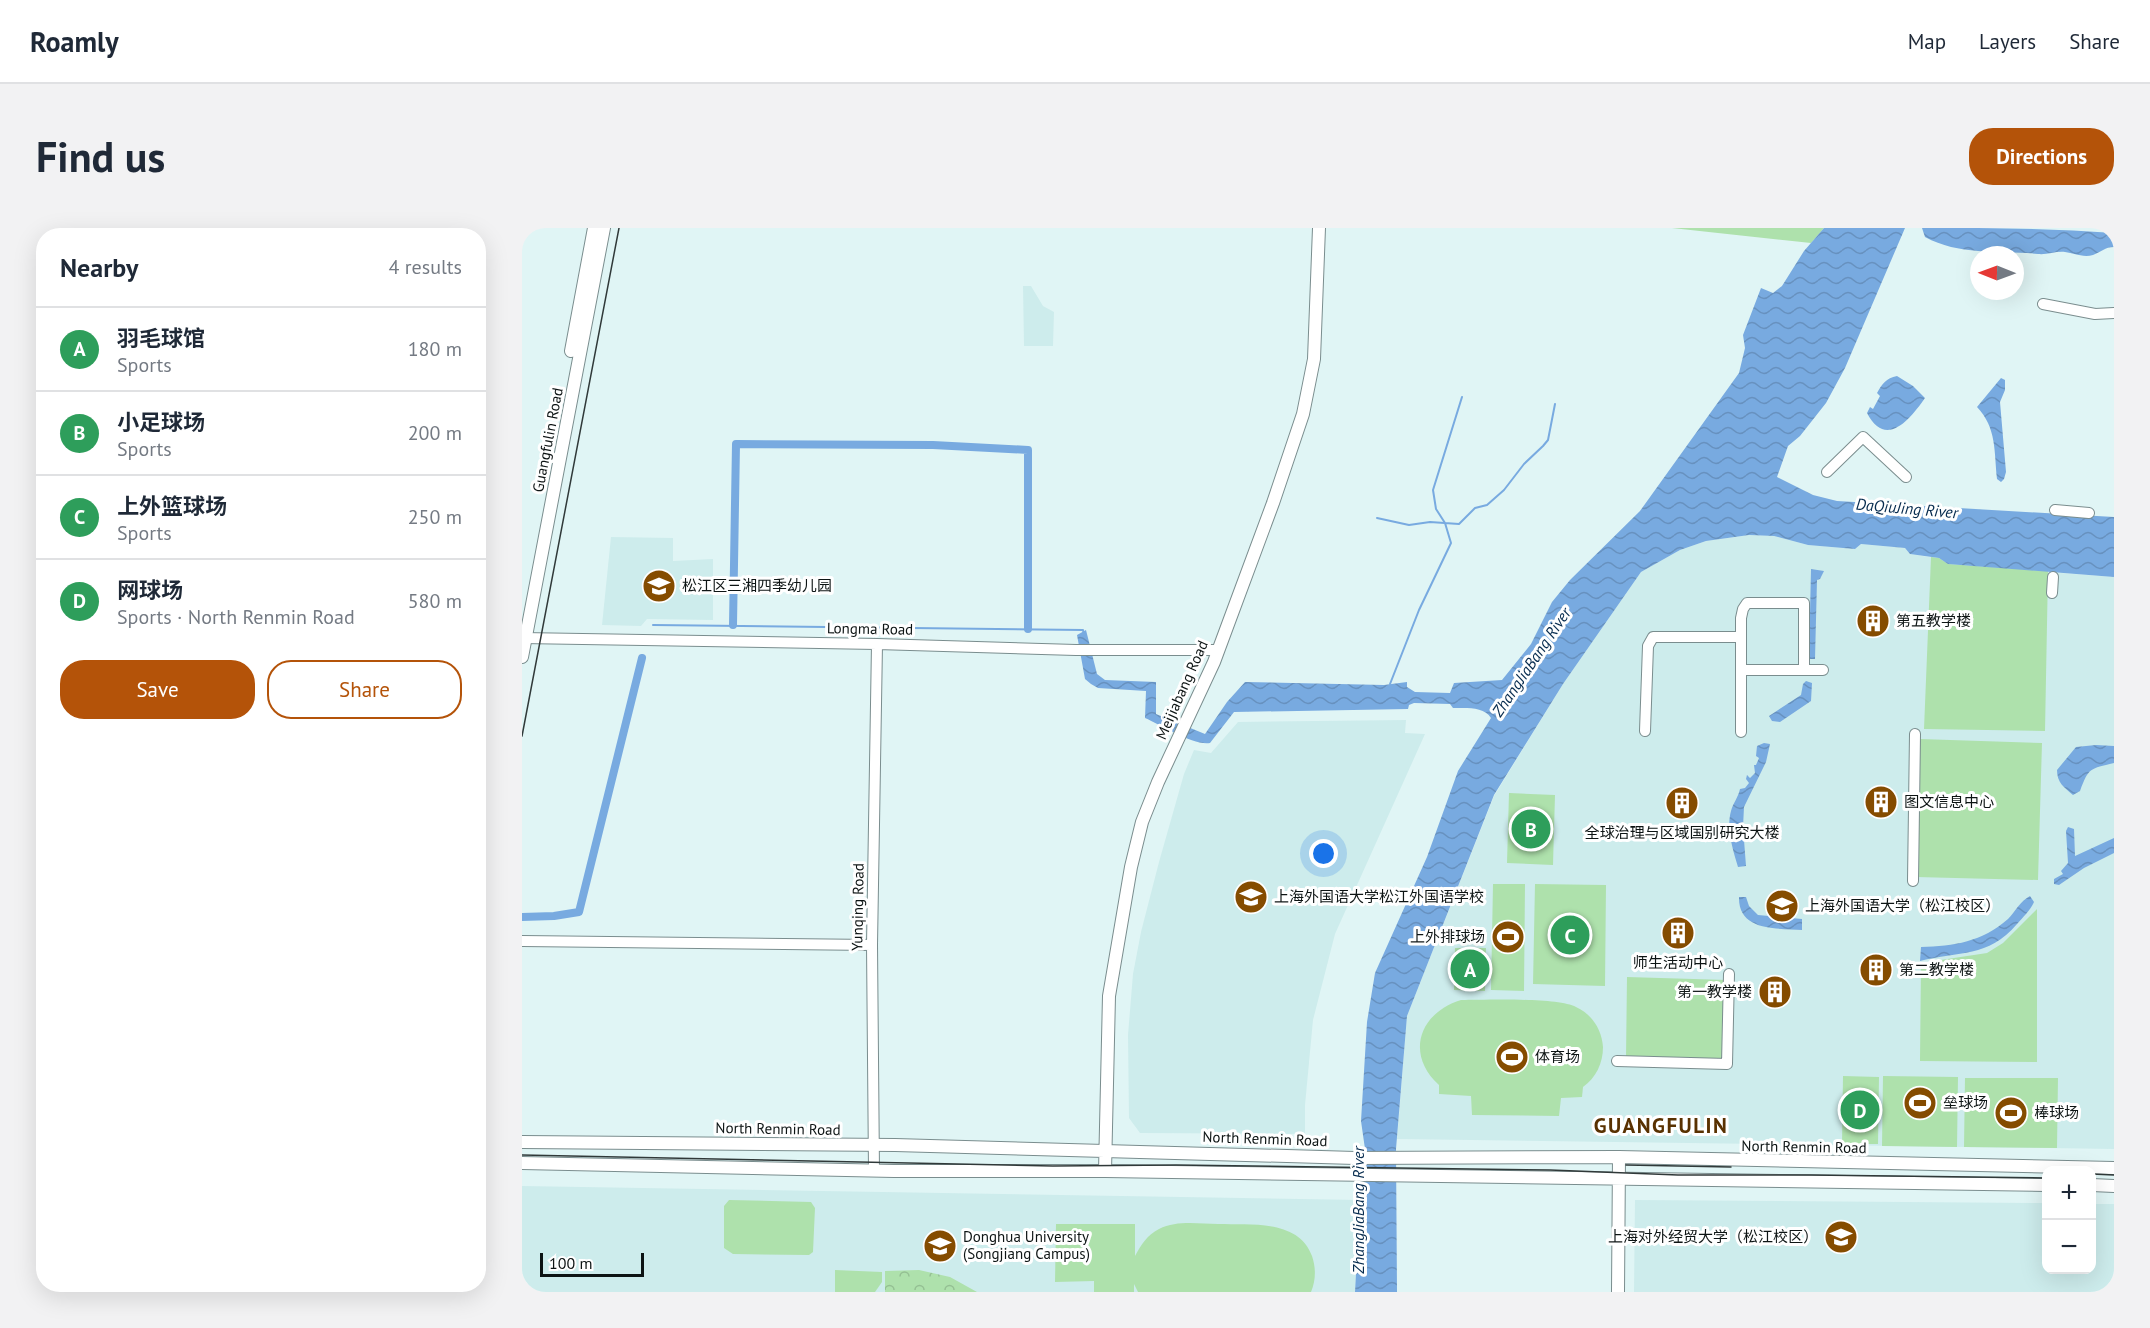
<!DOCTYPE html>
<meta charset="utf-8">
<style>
:root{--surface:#fff;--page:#f2f2f3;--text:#1f2937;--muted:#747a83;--line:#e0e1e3;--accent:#b45309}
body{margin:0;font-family:"PT Sans","Noto Sans SC",sans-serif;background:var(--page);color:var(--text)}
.controls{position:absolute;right:18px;bottom:18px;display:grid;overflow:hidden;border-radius:12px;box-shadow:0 6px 24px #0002}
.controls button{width:54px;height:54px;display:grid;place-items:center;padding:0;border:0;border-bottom:2px solid var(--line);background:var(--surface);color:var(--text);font:30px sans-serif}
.compass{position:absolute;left:1448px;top:18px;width:54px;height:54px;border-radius:50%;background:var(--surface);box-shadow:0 6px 24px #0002;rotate:271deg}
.scale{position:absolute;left:18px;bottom:15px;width:104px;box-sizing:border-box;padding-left:6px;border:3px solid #0d1414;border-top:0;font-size:16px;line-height:21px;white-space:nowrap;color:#0d1414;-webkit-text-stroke:4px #fff;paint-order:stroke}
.you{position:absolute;left:802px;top:626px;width:21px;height:21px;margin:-15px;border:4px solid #fff;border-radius:50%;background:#1a73e8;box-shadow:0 0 0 9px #1a73e833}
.badge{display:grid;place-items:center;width:39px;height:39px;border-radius:50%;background:var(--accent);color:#fff;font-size:20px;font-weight:700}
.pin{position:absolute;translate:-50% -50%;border:3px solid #fff;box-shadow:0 2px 6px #0006}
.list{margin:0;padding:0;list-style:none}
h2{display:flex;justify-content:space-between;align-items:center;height:78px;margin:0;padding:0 24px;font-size:26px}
h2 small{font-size:20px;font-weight:400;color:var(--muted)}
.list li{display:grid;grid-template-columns:39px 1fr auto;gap:18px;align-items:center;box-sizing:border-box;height:84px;padding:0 24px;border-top:2px solid var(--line)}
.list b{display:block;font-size:22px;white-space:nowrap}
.list p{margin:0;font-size:20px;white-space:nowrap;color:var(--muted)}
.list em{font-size:20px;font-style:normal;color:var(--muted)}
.actions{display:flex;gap:12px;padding:18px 24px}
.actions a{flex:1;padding:14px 0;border:2px solid var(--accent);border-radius:24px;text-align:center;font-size:21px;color:var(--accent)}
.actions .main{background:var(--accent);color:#fff}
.map{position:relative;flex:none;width:1592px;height:1064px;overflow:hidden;border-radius:24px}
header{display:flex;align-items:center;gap:36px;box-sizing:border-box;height:84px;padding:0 30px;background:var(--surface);border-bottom:2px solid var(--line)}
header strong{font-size:28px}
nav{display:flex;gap:33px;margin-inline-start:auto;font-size:21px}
.intro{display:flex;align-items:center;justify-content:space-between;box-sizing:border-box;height:144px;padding:0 36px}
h1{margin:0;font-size:42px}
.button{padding:15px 27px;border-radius:24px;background:var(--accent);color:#fff;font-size:21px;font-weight:700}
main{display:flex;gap:36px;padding:0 36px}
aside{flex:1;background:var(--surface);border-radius:24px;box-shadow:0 6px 24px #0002}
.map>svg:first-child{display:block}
.built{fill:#cdecec}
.green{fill:#aee1ac}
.forest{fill:url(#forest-crowns)}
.water{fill:url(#water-waves)}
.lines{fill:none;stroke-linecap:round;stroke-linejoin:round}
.stream{stroke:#78aae0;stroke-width:2}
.canal{stroke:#78aae0;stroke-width:8}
.minor-casing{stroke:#7a8d8e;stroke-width:12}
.major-casing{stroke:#7a8d8e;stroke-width:14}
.minor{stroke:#fff;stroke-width:10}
.major{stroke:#fff;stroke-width:12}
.tram{stroke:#303939;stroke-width:1.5}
.labels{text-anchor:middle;stroke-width:6;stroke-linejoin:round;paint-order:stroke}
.street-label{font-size:15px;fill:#0d1414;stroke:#fff}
.poi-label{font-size:15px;fill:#0d1414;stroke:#fff;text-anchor:start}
.water-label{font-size:16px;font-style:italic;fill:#062b4e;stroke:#fff}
.district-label{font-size:21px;font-weight:bold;letter-spacing:1.5px;fill:#593101;stroke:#fff}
</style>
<header>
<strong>Roamly</strong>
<nav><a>Map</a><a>Layers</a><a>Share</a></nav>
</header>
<div class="intro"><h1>Find us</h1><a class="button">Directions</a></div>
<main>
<aside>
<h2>Nearby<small>4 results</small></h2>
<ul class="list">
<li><span class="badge" style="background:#2e9e5b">A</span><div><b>羽毛球馆</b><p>Sports</p></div><em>180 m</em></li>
<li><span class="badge" style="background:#2e9e5b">B</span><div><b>小足球场</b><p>Sports</p></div><em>200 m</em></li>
<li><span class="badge" style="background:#2e9e5b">C</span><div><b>上外篮球场</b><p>Sports</p></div><em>250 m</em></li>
<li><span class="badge" style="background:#2e9e5b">D</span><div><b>网球场</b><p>Sports · North Renmin Road</p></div><em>580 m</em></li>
</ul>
<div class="actions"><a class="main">Save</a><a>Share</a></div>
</aside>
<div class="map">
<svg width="1592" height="1064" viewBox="0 0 1592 1064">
<defs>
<pattern id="forest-crowns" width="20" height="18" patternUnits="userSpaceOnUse" patternTransform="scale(1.5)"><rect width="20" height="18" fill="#aee1ac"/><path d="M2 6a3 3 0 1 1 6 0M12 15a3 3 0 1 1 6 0" fill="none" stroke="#94c093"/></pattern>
<pattern id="water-waves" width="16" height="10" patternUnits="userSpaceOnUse" patternTransform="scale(1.5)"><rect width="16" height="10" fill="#78aae0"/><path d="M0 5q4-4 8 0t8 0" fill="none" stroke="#6791bf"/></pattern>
</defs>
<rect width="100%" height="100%" fill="#e0f5f5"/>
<path class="built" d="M501,58H509L521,78L532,84L531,118H502Z
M1227,307L1252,308L1286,317L1333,321L1339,316L1383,320L1388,326L1485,341L1592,349V921L875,911L885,788L972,568L1041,456L1119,344L1158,322L1184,313Z
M89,309L151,310V333L191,331V392L125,391L119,398L80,397Z
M884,492L883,505L903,506L813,706L791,792L783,877V906L618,905L607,890L606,807L611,746L619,704L637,634L662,546L672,522L689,525L716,494Z
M0,958L838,972L833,1064H0Z
M1113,972L1524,975V1042H1570V976H1592V1064H1112Z"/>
<path class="green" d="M1150,0H1302L1289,15Z
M1409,329L1417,330L1426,336L1526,343L1523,503L1402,501Z
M1398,511L1520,515L1516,652L1394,649Z
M987,565L1033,567L1031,637L985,635Z
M971,656H1003L1002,763L969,762Z
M1013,656L1084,657L1083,758L1011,756Z
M1515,681V834L1398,833L1399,735L1465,725L1481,715Z
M933,720H964L963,763L932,762Z
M1105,749L1205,752L1203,831L1104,830Z
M939,772C963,772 1035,769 1054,779C1070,786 1080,802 1081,819C1081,835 1074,850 1061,859L1060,869L1039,870L1037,888L950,887L949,868L917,866V857C883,826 897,785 939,772Z
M1321,848L1357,849L1356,916H1320Z
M1361,848L1436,849L1435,919L1360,918Z
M1443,850H1536L1535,920L1442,919Z
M207,972L289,974L293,980L291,1024L287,1027L211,1026L202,1020V978Z
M534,996H613V1028C619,1017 625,1007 637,1001C655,992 677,996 696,996C728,997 777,991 790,1028C794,1040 794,1052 789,1064H616L612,1056V1064H572V1053L533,1054Z
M313,1042L360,1044V1054L353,1064H313Z"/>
<path class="forest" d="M397,1042L428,1049L455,1064H363V1043Z"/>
<path class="water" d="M1302,0H1383L1323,140L1304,175L1278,208L1266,218L1255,249L1291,267L1315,273L1592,289V349L1426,336L1417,330L1388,326L1383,320L1339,316L1333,321L1286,317L1252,308L1227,307L1184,313L1158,322L1119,344L1041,456L972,567L885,788L874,921L875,1064H833L838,972L842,957L843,921L839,893L845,794L853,745L905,629L936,543L969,490C962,478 943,480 931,480L928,476L892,475L887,477L886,481L712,484L688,515C672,518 639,497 623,490L624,463L576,460L569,456L563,451L555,407L564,402L575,446L583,452L634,454V486L683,506L705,474L723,454L862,457L885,454V459L893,464L928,465L932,455L980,452L1009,416L1030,374L1048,352L1118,283L1217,145L1223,120L1221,107L1239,60L1251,65L1260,58L1282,23Z
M1400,0C1464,0 1528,0 1592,5V19C1583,19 1579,24 1571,27C1561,30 1552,25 1543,24C1534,23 1525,27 1516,26C1477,22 1438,28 1403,9Z
M1375,148L1391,158L1403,170C1389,190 1364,222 1345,185L1348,179L1351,181L1358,168L1355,165C1360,156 1364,150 1375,148Z
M1479,150L1483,152V162L1478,174L1484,244L1482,251L1479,254L1475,251C1472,224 1475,200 1455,179Z
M1289,341L1302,343L1298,351L1295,352L1293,431H1287Z
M1284,453L1290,455L1289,473L1258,494L1250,493L1247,488L1279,467L1281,456Z
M1242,515L1248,516L1244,534L1222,579L1221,599L1224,638L1216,639C1211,622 1204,601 1209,583C1211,575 1216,570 1218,561L1223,560L1227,555L1224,551L1225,547L1228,550L1233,545L1232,537H1234L1237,530L1234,528L1235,518Z
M1574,517L1592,518V535C1568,541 1567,539 1558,563L1551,567C1542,559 1535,555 1535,542L1554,519Z
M1546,599L1552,601L1553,628L1592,610V625L1562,640L1537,657L1532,656V651L1541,646L1539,643L1546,635L1544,603Z
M1508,668L1512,674C1508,683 1501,689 1495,696C1466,730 1437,723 1398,733L1399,719C1432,718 1460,714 1486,691C1493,684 1498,673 1508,668Z
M1217,669H1224L1227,678L1236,687L1280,691V702C1256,700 1216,704 1217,669Z"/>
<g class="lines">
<path class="stream" d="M855,290L887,297L908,294L937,296L953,280L965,277L982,262L1002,236L1021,218L1026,212L1033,176
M131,397L561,402L562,407
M868,456L897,382L929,315L923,295L914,281L911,262L940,169"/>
<path class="canal" d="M211,397L214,216L411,217L506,222V401
M0,689L32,688L57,684L120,430"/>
<g class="minor-casing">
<path id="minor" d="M1521,76L1573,86L1592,85
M1305,244L1341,209L1384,249
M1533,282L1567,285
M1530,365L1531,349
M0,410L355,416L554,422H696
M1282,442H1301
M1123,503L1126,418L1131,409H1219
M1219,504V390L1221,381L1225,375H1282V442H1219
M1391,653L1393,506
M0,713L350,717
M1095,833L1205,836L1207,746
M352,943L350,717L355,416"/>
</g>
<g class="major-casing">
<path id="major" d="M49,123L72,0
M0,429L82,0
M0,914L373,917L833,930L1097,929L1592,940
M0,935L372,943H583L1524,957
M583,943L587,768L609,639L620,594L636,554L692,434L751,275L781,186L792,131L797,0
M1570,957L1592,958
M1096,1064L1097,929"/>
</g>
<use href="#minor" class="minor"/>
<use href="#major" class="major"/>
<path class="tram" d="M0,508L97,0
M0,927L531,938L654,937L1028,942L1156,947H1289L1524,950
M1104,937L1209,939
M1570,946L1592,947"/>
</g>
<defs>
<g id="school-disc" transform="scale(1.725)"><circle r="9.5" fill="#854c00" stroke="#fff"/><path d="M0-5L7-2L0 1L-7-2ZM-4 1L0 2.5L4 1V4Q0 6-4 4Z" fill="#fff"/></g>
<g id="building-disc" transform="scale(1.725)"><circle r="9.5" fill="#854c00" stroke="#fff"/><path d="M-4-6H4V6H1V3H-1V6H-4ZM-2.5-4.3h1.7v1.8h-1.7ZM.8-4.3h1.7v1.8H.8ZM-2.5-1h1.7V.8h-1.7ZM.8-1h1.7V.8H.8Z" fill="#fff"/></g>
<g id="university-disc" transform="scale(1.725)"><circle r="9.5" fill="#854c00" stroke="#fff"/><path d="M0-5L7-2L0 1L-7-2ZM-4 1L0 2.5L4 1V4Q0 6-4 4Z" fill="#fff"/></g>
<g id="stadium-disc" transform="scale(1.725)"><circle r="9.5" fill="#854c00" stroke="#fff"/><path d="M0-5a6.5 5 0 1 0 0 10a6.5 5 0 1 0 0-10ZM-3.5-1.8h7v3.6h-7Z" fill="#fff"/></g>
</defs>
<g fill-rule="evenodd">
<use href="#school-disc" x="137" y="358"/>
<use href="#building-disc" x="1351" y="393"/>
<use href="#building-disc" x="1359" y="574"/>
<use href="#building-disc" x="1160" y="575"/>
<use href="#school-disc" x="729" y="669"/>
<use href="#university-disc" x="1260" y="678"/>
<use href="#building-disc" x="1156" y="705"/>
<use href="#stadium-disc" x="986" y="709"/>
<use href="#building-disc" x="1354" y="742"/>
<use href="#building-disc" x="1253" y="764"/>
<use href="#stadium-disc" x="990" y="829"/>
<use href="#stadium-disc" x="1398" y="875"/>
<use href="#stadium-disc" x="1489" y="885"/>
<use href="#university-disc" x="1319" y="1009"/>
<use href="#university-disc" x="418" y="1018"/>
</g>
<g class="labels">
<g class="street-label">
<text transform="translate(26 212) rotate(-79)" y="5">Guangfulin Road</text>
<text transform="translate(348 401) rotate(1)" y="5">Longma Road</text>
<text transform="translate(660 462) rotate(-66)" y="5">Meijiabang Road</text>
<text transform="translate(336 679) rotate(-89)" y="5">Yunqing Road</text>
<text transform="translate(256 901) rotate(1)" y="5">North Renmin Road</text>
<text transform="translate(743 911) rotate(2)" y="5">North Renmin Road</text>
<text transform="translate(1282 919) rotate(1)" y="5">North Renmin Road</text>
</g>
<g class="poi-label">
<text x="160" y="363">松江区三湘四季幼儿园</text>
<text x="1374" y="398">第五教学楼</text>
<text x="1382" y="579">图文信息中心</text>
<text x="1160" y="610" text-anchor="middle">全球治理与区域国别研究大楼</text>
<text x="752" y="674">上海外国语大学松江外国语学校</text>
<text x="1283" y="683">上海外国语大学（松江校区）</text>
<text x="963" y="714" text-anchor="end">上外排球场</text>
<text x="1156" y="740" text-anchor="middle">师生活动中心</text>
<text x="1377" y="747">第二教学楼</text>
<text x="1230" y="769" text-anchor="end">第一教学楼</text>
<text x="1013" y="834">体育场</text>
<text x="1421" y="880">垒球场</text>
<text x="1512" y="890">棒球场</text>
<text x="441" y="1014">Donghua University<tspan x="441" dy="17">(Songjiang Campus)</tspan></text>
<text x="1296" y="1014" text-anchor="end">上海对外经贸大学（松江校区）</text>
</g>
<g class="water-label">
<text transform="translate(1385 280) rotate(5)" y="6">DaQiuJing River</text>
<text transform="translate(1009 434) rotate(-56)" y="6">ZhangJiaBang River</text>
<text transform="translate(836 982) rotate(-90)" y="6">ZhangJiaBang River</text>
</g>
<g class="district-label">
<text x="1139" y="905">GUANGFULIN</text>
</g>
</g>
</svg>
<div class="controls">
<button>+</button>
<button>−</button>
</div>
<svg class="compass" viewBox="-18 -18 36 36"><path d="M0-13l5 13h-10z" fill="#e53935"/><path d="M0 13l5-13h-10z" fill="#747a83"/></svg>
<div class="scale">100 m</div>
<div class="you"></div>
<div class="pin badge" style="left:948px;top:741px;background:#2e9e5b">A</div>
<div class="pin badge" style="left:1009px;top:601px;background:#2e9e5b">B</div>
<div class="pin badge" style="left:1048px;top:707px;background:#2e9e5b">C</div>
<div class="pin badge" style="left:1338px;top:882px;background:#2e9e5b">D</div>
</div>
</main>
